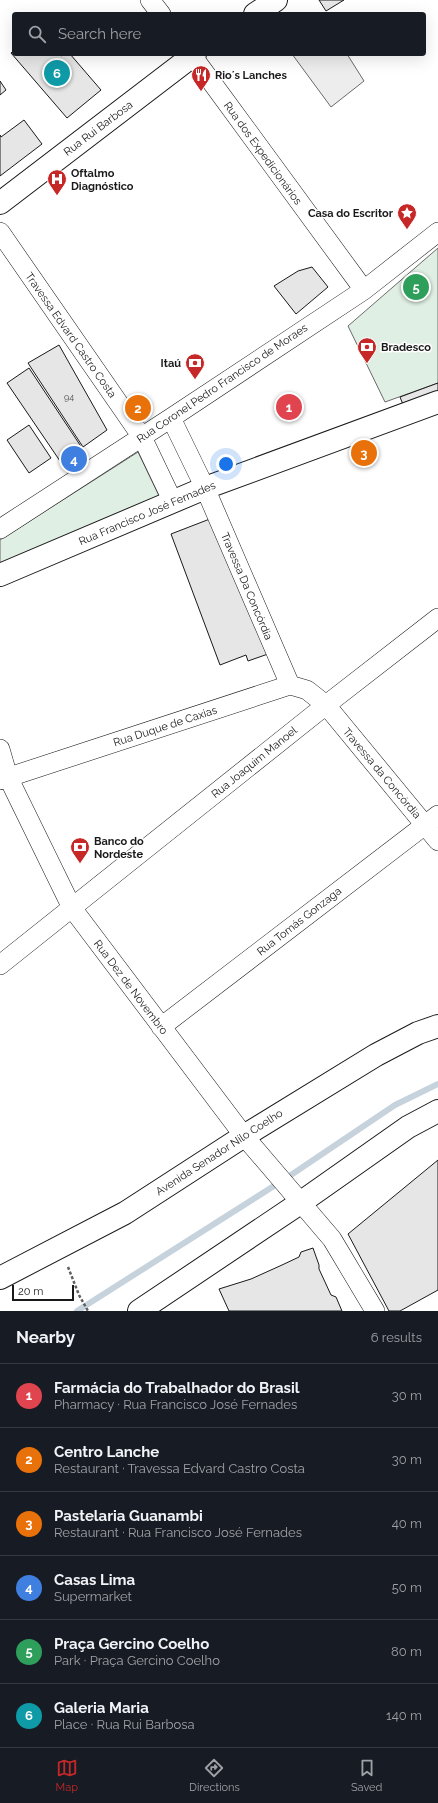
<!DOCTYPE html>
<meta charset="utf-8">
<style>
:root{--surface:#171b24;--page:#20242c;--text:#f1f3f6;--muted:#9ea1a6;--line:#363941;--accent:#c62828}
body{margin:0;font-family:Raleway,sans-serif;background:var(--page);color:var(--text)}
.scale{position:absolute;left:12px;bottom:10px;width:62px;box-sizing:border-box;padding-left:4px;border:2px solid #1a1a1a;border-top:0;font-size:11px;line-height:14px;white-space:nowrap;color:#1a1a1a;-webkit-text-stroke:3px #fff;paint-order:stroke}
.you{position:absolute;left:226px;top:464px;width:14px;height:14px;margin:-10px;border:3px solid #fff;border-radius:50%;background:#1a73e8;box-shadow:0 0 0 6px #1a73e833}
.badge{display:grid;place-items:center;width:26px;height:26px;border-radius:50%;background:var(--accent);color:#fff;font-size:13px;font-weight:700}
.pin{position:absolute;translate:-50% -50%;border:2px solid #fff;box-shadow:0 1px 4px #0006}
.list{margin:0;padding:0;list-style:none}
h2{display:flex;justify-content:space-between;align-items:center;height:52px;margin:0;padding:0 16px;font-size:17px}
h2 small{font-size:13px;font-weight:400;color:var(--muted)}
.list li{display:grid;grid-template-columns:26px 1fr auto;gap:12px;align-items:center;box-sizing:border-box;height:64px;padding:0 16px;border-top:1px solid var(--line)}
.list b{display:block;font-size:15px;white-space:nowrap}
.list p{margin:0;font-size:13px;white-space:nowrap;color:var(--muted)}
.list em{font-size:13px;font-style:normal;color:var(--muted)}
.icon{flex:none;width:22px;height:22px;fill:none;stroke:currentColor;stroke-width:2;stroke-linecap:round;stroke-linejoin:round}
.map{position:relative;flex:none;width:438px;height:1311px;overflow:hidden}
.search{position:absolute;background:var(--surface);box-shadow:0 4px 16px #0002;left:12px;right:12px;top:12px;height:44px;display:flex;align-items:center;gap:10px;box-sizing:border-box;padding:0 14px;border-radius:4px;color:var(--muted);font-size:15px}
.sheet{height:436px;background:var(--surface)}
nav{display:flex;justify-content:space-around;align-items:center;box-sizing:border-box;height:56px;border-top:1px solid var(--line);background:var(--surface);font-size:11px;color:var(--muted)}
nav a{display:grid;justify-items:center;gap:2px}
nav .on{color:var(--accent)}
.map>svg:first-child{display:block}
.green{fill:#e0efe3;stroke:#6a6a6a}
.parking{fill:#ededed;stroke:#6a6a6a}
.lines{fill:none;stroke-linecap:round;stroke-linejoin:round}
.stream{stroke:#c6d2dc;stroke-width:6}
.building{fill:#e6e6e6;stroke:#1a1a1a}
.street-casing{stroke:#1a1a1a;stroke-width:20}
.secondary-casing{stroke:#1a1a1a;stroke-width:24}
.path{stroke:#5f5f5f;stroke-width:2.5;stroke-dasharray:3 2;stroke-linecap:butt}
.street{stroke:#fff;stroke-width:19}
.secondary{stroke:#fff;stroke-width:22}
.labels{text-anchor:middle;stroke-width:3;stroke-linejoin:round;paint-order:stroke}
.number-label{font-size:9px;fill:#4d4d4d}
.poi-label{font-size:11px;font-weight:bold;fill:#1a1a1a;stroke:#fff;text-anchor:start}
.street-label{font-size:11px;fill:#1a1a1a;stroke:#fff}
</style>
<div class="map">
<svg width="438" height="1311" viewBox="0 0 438 1311">
<rect width="100%" height="100%" fill="#fff"/>
<path class="green" d="M438,248V383L385,402L348,326Z
M138,452L160,498L0,568V540Z"/>
<path class="parking" d="M292,54H347L364,81L331,107Z"/>
<g class="lines">
<path class="stream" d="M77,1311L288,1177L395,1105L438,1084"/>
</g>
<path class="building" d="M319,0H344L326,11Z
M14,50V54H59L62,56L64,54H70L101,90L67,118L11,53Z
M0,81L6,90L0,95Z
M24,120L42,144L0,176V135L1,137Z
M312,267L328,287L296,314L274,286L298,271Z
M59,345L107,430L83,447L28,363Z
M29,368L82,448L60,461L7,383Z
M438,383V394L404,407L400,397Z
M29,425L51,458L29,473L7,440Z
M215,517L268,654L248,661L246,655L220,665L171,534Z
M438,1160V1290L400,1311H389L348,1234Z
M313,1248L319,1265V1269L331,1295L336,1297L342,1311H229L219,1289L251,1279L282,1265L299,1257L301,1252Z"/>
<g class="lines">
<g class="street-casing">
<path id="street" d="M150,0L161,14
M191,54L364,290
M0,232L142,437L173,502
M171,418L205,488L290,685
M0,529L171,418L364,290L438,232
M0,749L8,777L72,908L244,1136L332,1239L375,1311
M0,780L290,685L307,690L326,705L438,841
M0,965L326,705L438,618
M161,1027L438,815"/>
</g>
<g class="secondary-casing">
<path id="secondary" d="M255,14L276,0
M0,203L195,54
M0,575L205,488L438,402
M0,1278L125,1213L244,1136L376,1055L418,1033L438,1026
M139,1311L300,1203L408,1127L438,1111"/>
</g>
<path class="path" d="M68,1267L79,1295L88,1311"/>
<use href="#street" class="street"/>
<use href="#secondary" class="secondary"/>
</g>
<defs>
<g id="restaurant-pin" transform="scale(1)"><path d="M0 17L-7.5 6A9.5 9.5 0 1 1 7.5 6Z" fill="#c62828" stroke="#fff"/><path d="M-5-6h1v4h1v-4h1v4h1v-4h1v5L-1.5 .5V6h-2V.5L-5-1ZM5-6V6H3V1.5H1.5Q1.5-4 5-6Z" fill="#fff"/></g>
<g id="hospital-pin" transform="scale(1)"><path d="M0 17L-7.5 6A9.5 9.5 0 1 1 7.5 6Z" fill="#c62828" stroke="#fff"/><path d="M-5-5h3v3.5h4V-5h3V5h-3V1.5h-4V5h-3Z" fill="#fff"/></g>
<g id="sight-pin" transform="scale(1)"><path d="M0 17L-7.5 6A9.5 9.5 0 1 1 7.5 6Z" fill="#c62828" stroke="#fff"/><path d="M0-6L1.8-2.2L6-1.7L2.9 1.2L3.7 5.4L0 3.3L-3.7 5.4L-2.9 1.2L-6-1.7L-1.8-2.2Z" fill="#fff"/></g>
<g id="bank-pin" transform="scale(1)"><path d="M0 17L-7.5 6A9.5 9.5 0 1 1 7.5 6Z" fill="#c62828" stroke="#fff"/><path d="M-6-4H6V4H-6ZM0-2.3a2.3 2.3 0 1 0 0 4.6a2.3 2.3 0 1 0 0-4.6Z" fill="#fff"/></g>
</defs>
<g fill-rule="evenodd">
<use href="#restaurant-pin" x="201" y="75"/>
<use href="#hospital-pin" x="57" y="179"/>
<use href="#sight-pin" x="407" y="213"/>
<use href="#bank-pin" x="367" y="347"/>
<use href="#bank-pin" x="195" y="363"/>
<use href="#bank-pin" x="80" y="847"/>
</g>
<g class="labels">
<g class="number-label">
<text x="69" y="400">94</text>
</g>
<g class="poi-label">
<text x="215" y="79">Rio´s Lanches</text>
<text x="71" y="177">Oftalmo<tspan x="71" dy="13">Diagnóstico</tspan></text>
<text x="393" y="217" text-anchor="end">Casa do Escritor</text>
<text x="381" y="351">Bradesco</text>
<text x="181" y="367" text-anchor="end">Itaú</text>
<text x="94" y="845">Banco do<tspan x="94" dy="13">Nordeste</tspan></text>
</g>
<g class="street-label">
<text transform="translate(98 128) rotate(-37)" y="4">Rua Rui Barbosa</text>
<text transform="translate(263 153) rotate(54)" y="4">Rua dos Expedicionários</text>
<text transform="translate(71 335) rotate(55)" y="4">Travessa Edvard Castro Costa</text>
<text transform="translate(222 383) rotate(-34)" y="4">Rua Coronel Pedro Francisco de Moraes</text>
<text transform="translate(147 513) rotate(-23)" y="4">Rua Francisco José Fernades</text>
<text transform="translate(247 586) rotate(67)" y="4">Travessa Da Concórdia</text>
<text transform="translate(165 726) rotate(-18)" y="4">Rua Duque de Caxias</text>
<text transform="translate(254 762) rotate(-39)" y="4">Rua Joaquim Manoel</text>
<text transform="translate(382 773) rotate(50)" y="4">Travessa da Concórdia</text>
<text transform="translate(299 921) rotate(-38)" y="4">Rua Tomás Gonzaga</text>
<text transform="translate(131 987) rotate(53)" y="4">Rua Dez de Novembro</text>
<text transform="translate(219 1152) rotate(-33)" y="4">Avenida Senador Nilo Coelho</text>
</g>
</g>
</svg>
<div class="scale">20 m</div>
<div class="you"></div>
<div class="pin badge" style="left:289px;top:407px;background:#e0444e">1</div>
<div class="pin badge" style="left:138px;top:408px;background:#e8710a">2</div>
<div class="pin badge" style="left:364px;top:453px;background:#e8710a">3</div>
<div class="pin badge" style="left:74px;top:459px;background:#3f7fe0">4</div>
<div class="pin badge" style="left:416px;top:287px;background:#2e9e5b">5</div>
<div class="pin badge" style="left:57px;top:73px;background:#0f9aa8">6</div>
<div class="search"><svg class="icon" aria-label="search" viewBox="0 0 24 24"><circle cx="10" cy="10" r="6"/><path d="M15 15l6 6"/></svg>Search here</div>
</div>
<section class="sheet">
<h2>Nearby<small>6 results</small></h2>
<ul class="list">
<li><span class="badge" style="background:#e0444e">1</span><div><b>Farmácia do Trabalhador do Brasil</b><p>Pharmacy · Rua Francisco José Fernades</p></div><em>30 m</em></li>
<li><span class="badge" style="background:#e8710a">2</span><div><b>Centro Lanche</b><p>Restaurant · Travessa Edvard Castro Costa</p></div><em>30 m</em></li>
<li><span class="badge" style="background:#e8710a">3</span><div><b>Pastelaria Guanambi</b><p>Restaurant · Rua Francisco José Fernades</p></div><em>40 m</em></li>
<li><span class="badge" style="background:#3f7fe0">4</span><div><b>Casas Lima</b><p>Supermarket</p></div><em>50 m</em></li>
<li><span class="badge" style="background:#2e9e5b">5</span><div><b>Praça Gercino Coelho</b><p>Park · Praça Gercino Coelho</p></div><em>80 m</em></li>
<li><span class="badge" style="background:#0f9aa8">6</span><div><b>Galeria Maria</b><p>Place · Rua Rui Barbosa</p></div><em>140 m</em></li>
</ul>
</section>
<nav>
<a class="on"><svg class="icon" aria-label="map" viewBox="0 0 24 24"><path d="M3 6l6-2 6 2 6-2v14l-6 2-6-2-6 2zM9 4v14M15 6v14"/></svg>Map</a>
<a><svg class="icon" aria-label="directions" viewBox="0 0 24 24"><path d="M12 3l9 9-9 9-9-9zM9 14v-3h6M13 9l2 2-2 2"/></svg>Directions</a>
<a><svg class="icon" aria-label="saved" viewBox="0 0 24 24"><path d="M7 4h10v16l-5-4-5 4z"/></svg>Saved</a>
</nav>
